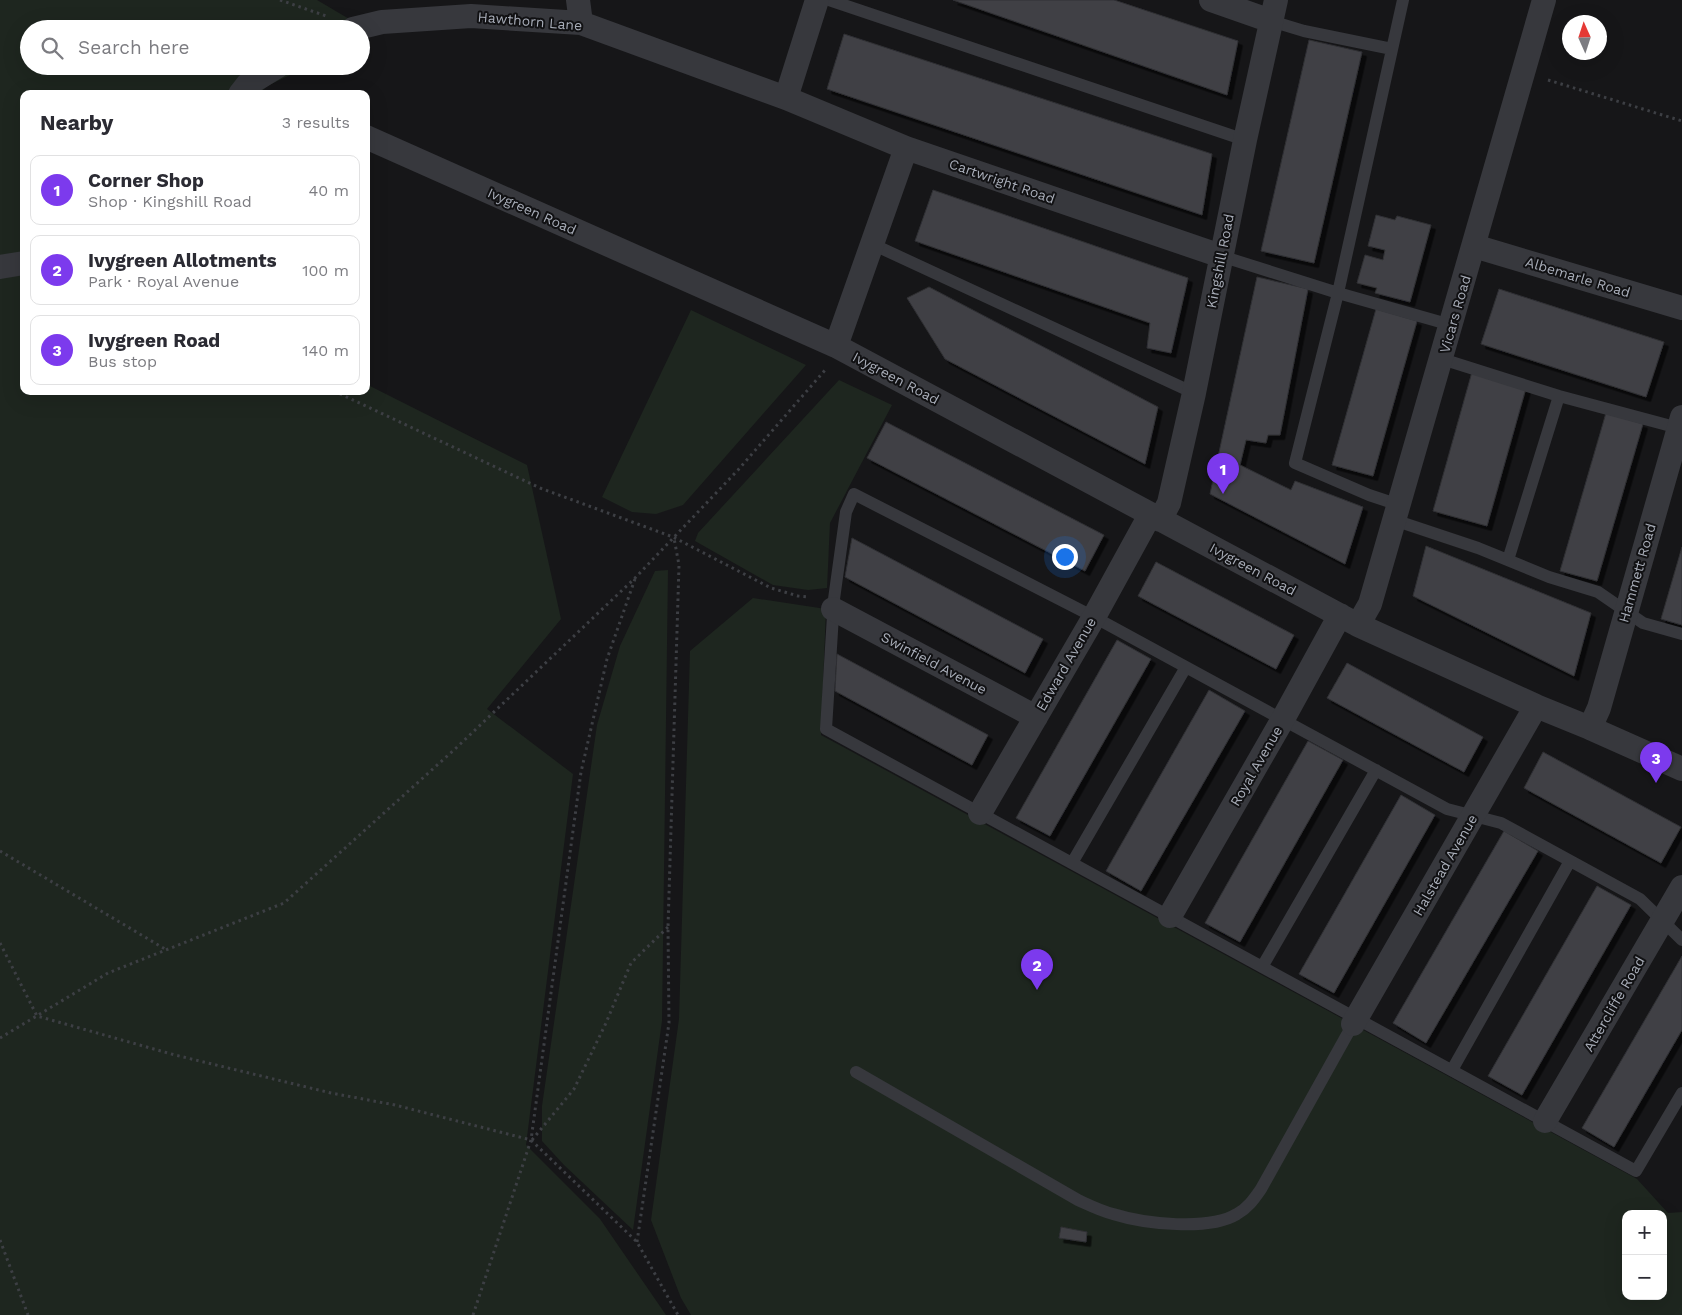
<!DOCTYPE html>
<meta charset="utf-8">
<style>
:root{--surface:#fff;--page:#f2f2f3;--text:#2b2b33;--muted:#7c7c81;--line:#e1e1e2;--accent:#7c3aed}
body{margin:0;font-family:"Work Sans",sans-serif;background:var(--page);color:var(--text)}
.controls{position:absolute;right:15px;bottom:15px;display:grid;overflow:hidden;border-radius:10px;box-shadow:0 5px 20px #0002}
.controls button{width:45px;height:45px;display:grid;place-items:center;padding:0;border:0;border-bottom:1px solid var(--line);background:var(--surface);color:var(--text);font:25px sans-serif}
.compass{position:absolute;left:1562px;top:15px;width:45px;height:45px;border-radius:50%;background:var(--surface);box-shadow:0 5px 20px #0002;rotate:357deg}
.you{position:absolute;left:1064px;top:556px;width:18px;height:18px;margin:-12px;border:4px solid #fff;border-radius:50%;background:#1a73e8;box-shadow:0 0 0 8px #1a73e833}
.badge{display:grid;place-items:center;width:32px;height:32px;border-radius:50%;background:var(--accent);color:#fff;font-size:16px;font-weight:700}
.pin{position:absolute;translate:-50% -41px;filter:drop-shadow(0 1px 2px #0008)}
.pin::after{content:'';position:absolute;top:26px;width:18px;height:15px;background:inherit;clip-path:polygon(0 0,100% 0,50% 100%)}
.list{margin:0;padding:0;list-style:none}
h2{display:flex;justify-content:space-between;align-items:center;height:65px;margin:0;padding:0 20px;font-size:21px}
h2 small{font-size:16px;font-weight:400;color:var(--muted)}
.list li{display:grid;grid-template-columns:32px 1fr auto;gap:15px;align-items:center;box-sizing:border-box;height:70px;margin:0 10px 10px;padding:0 10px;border:1px solid var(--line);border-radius:10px}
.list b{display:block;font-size:19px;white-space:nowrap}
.list p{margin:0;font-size:16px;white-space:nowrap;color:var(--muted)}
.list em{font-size:16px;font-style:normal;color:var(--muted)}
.icon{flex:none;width:28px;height:28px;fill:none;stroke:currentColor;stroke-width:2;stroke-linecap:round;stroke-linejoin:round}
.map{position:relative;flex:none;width:1682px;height:1315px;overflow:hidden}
.search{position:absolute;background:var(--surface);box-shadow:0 5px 20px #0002;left:20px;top:20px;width:350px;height:55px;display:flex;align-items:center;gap:12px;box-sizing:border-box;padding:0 18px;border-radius:28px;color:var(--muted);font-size:19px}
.panel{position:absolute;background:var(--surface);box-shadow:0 5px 20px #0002;left:20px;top:90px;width:350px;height:305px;border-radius:10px}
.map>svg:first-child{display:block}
.green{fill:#1e261f;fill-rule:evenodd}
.building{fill:#404145;stroke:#303034;filter:url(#shadow)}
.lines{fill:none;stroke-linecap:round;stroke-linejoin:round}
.path{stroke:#3d3f44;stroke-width:3;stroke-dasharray:2.5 4;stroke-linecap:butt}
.service{stroke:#37383d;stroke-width:12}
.minor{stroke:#37383d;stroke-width:24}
.labels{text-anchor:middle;stroke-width:4;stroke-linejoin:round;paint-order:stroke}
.street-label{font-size:14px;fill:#a8adb8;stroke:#111113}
</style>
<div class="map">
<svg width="1682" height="1315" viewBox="0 0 1682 1315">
<defs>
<filter id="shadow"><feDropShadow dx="4.5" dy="4.5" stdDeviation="0" flood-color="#0009"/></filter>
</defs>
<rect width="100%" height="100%" fill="#161618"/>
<path class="green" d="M0,0H317L373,33L361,29H29V66H309L267,86L259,94H24V391H366V384L527,465L561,619L487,709L573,774L526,1145L600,1219L666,1315H0Z
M691,310L806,365L683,505L656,514L632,512L602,497Z
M839,380L892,405L830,523L827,588L808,590L773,585L695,541L698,533Z
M668,570L662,1021L633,1230L564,1165L542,1141V1106L597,725L620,646L655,571Z
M753,598L826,609L821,735L1637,1179L1668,1213L1682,1212V1315H691L681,1298L651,1220L679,1019L690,651ZM1626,1214H1663V1296H1626Z"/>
<path class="building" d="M953,0H1114L1238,41L1227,95Z
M844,34L1212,154L1202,215L827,89Z
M1309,40L1362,52L1314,263L1261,251Z
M933,190L1188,278L1171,353L1147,348L1150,323L915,241Z
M1376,215L1395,220L1397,216L1431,225L1410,302L1375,293L1377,288L1357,283L1365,255L1383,260L1385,250L1368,246Z
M1257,277L1308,289L1280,435H1268L1266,443L1246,440L1240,465L1291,490L1295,481L1363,507L1345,564L1210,494Z
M929,287L1158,407L1145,464L945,359L907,298Z
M1499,289L1664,342L1646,397L1481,344Z
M1376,309L1417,321L1373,476L1332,465Z
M1472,372L1526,388L1487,526L1433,511Z
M1606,413L1643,424L1597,581L1560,571Z
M886,422L1104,535L1085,571L867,458Z
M852,538L1043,639L1025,673L845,577Z
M1426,546L1591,613L1574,676L1413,596Z
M1682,547V625L1661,619Z
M1156,562L1294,635L1276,669L1138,596Z
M1117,640L1151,659L1050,836L1016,818Z
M837,654L988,735L972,765L835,691Z
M1347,663L1483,737L1464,772L1327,698Z
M1209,690L1245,711L1141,891L1106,871Z
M1308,741L1343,760L1240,942L1205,923Z
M1543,752L1681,827L1661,863L1524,788Z
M1401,795L1435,815L1334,993L1299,974Z
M1504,831L1538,851L1426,1043L1393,1023Z
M1597,886L1631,905L1522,1095L1488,1076Z
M1682,956V1030L1614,1147L1582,1128Z
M1061,1227L1087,1232L1086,1242L1059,1238Z"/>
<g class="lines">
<path class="path" d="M280,0L329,17
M1548,80L1682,121
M334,391L540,488L673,537L771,588L798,596L809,597
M0,851L165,949
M0,943L37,1016L175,1055L331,1093L395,1105L531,1140L637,1242L678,1315
M0,1038L108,973L284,903L455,749L635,578L738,470L826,369
M532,1140L574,1089L606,1023L631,963L668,927
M0,1240L28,1315
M637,1242L669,1023L668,927L679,565L674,538
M473,1315L531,1140L581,772L607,659L635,579"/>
<path class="service" d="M829,0L1245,140
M1271,21L1304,31L1392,49
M872,244L1194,393
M1221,256L1338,293L1451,325
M1442,359L1559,396L1682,429
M1399,505L1369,495L1295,463L1338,293L1403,0
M1394,520L1478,548L1549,577L1598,592L1643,623L1682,634
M1508,560L1559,396
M1072,863L1186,667
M1682,940L1640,899L1501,823L1447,809L1094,617L854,494L846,512L834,599L826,729L1636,1171L1682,1093
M1262,967L1376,770
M1452,1070L1570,861
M856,1072L1078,1200C1089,1205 1101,1211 1113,1214C1145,1224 1209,1231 1237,1214C1248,1208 1254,1199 1261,1189L1353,1024"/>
<path class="minor" d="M578,0L581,23
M1211,0L1271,21
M353,29L382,22L471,16L581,23L786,98L906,148L1221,256
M240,94L247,85L278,66
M786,98L817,0
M366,137L836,346L1358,625L1536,706L1590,728L1682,769
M1474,246L1682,308
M0,267L24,263
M836,346L906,148
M1160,520L1169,503L1194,393L1245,140L1276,0
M833,609L1036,717
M1358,625L1370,604L1544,0
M1590,728L1599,708L1682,417
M980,813L1094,617L1150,515
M1170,916L1283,719L1340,615
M1353,1024L1536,706
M1545,1121L1682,887"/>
</g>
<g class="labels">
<g class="street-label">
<text transform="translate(530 21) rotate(5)" y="5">Hawthorn Lane</text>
<text transform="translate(1002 181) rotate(19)" y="5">Cartwright Road</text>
<text transform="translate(532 211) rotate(24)" y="5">Ivygreen Road</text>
<text transform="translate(1220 261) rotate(-79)" y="5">Kingshill Road</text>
<text transform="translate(1578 277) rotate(17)" y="5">Albemarle Road</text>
<text transform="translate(1455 314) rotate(-74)" y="5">Vicars Road</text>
<text transform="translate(896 378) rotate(28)" y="5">Ivygreen Road</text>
<text transform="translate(1253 569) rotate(28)" y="5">Ivygreen Road</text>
<text transform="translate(1637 573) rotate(-74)" y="5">Hammett Road</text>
<text transform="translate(934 663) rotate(28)" y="5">Swinfield Avenue</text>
<text transform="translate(1066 664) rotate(-60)" y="5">Edward Avenue</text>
<text transform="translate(1256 766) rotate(-60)" y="5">Royal Avenue</text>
<text transform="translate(1445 865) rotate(-60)" y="5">Halstead Avenue</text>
<text transform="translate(1614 1004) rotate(-60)" y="5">Attercliffe Road</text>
</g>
</g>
</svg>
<div class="controls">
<button>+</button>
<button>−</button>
</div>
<svg class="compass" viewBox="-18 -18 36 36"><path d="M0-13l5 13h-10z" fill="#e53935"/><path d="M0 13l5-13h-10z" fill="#7c7c81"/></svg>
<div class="you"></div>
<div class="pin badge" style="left:1223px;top:494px">1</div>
<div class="pin badge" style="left:1037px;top:990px">2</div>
<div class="pin badge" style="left:1656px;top:783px">3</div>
<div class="search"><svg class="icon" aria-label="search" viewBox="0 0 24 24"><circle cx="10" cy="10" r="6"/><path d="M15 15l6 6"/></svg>Search here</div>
<section class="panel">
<h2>Nearby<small>3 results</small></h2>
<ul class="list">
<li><span class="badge">1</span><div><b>Corner Shop</b><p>Shop · Kingshill Road</p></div><em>40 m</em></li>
<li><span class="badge">2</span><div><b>Ivygreen Allotments</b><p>Park · Royal Avenue</p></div><em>100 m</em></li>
<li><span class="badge">3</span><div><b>Ivygreen Road</b><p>Bus stop</p></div><em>140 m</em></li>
</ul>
</section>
</div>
